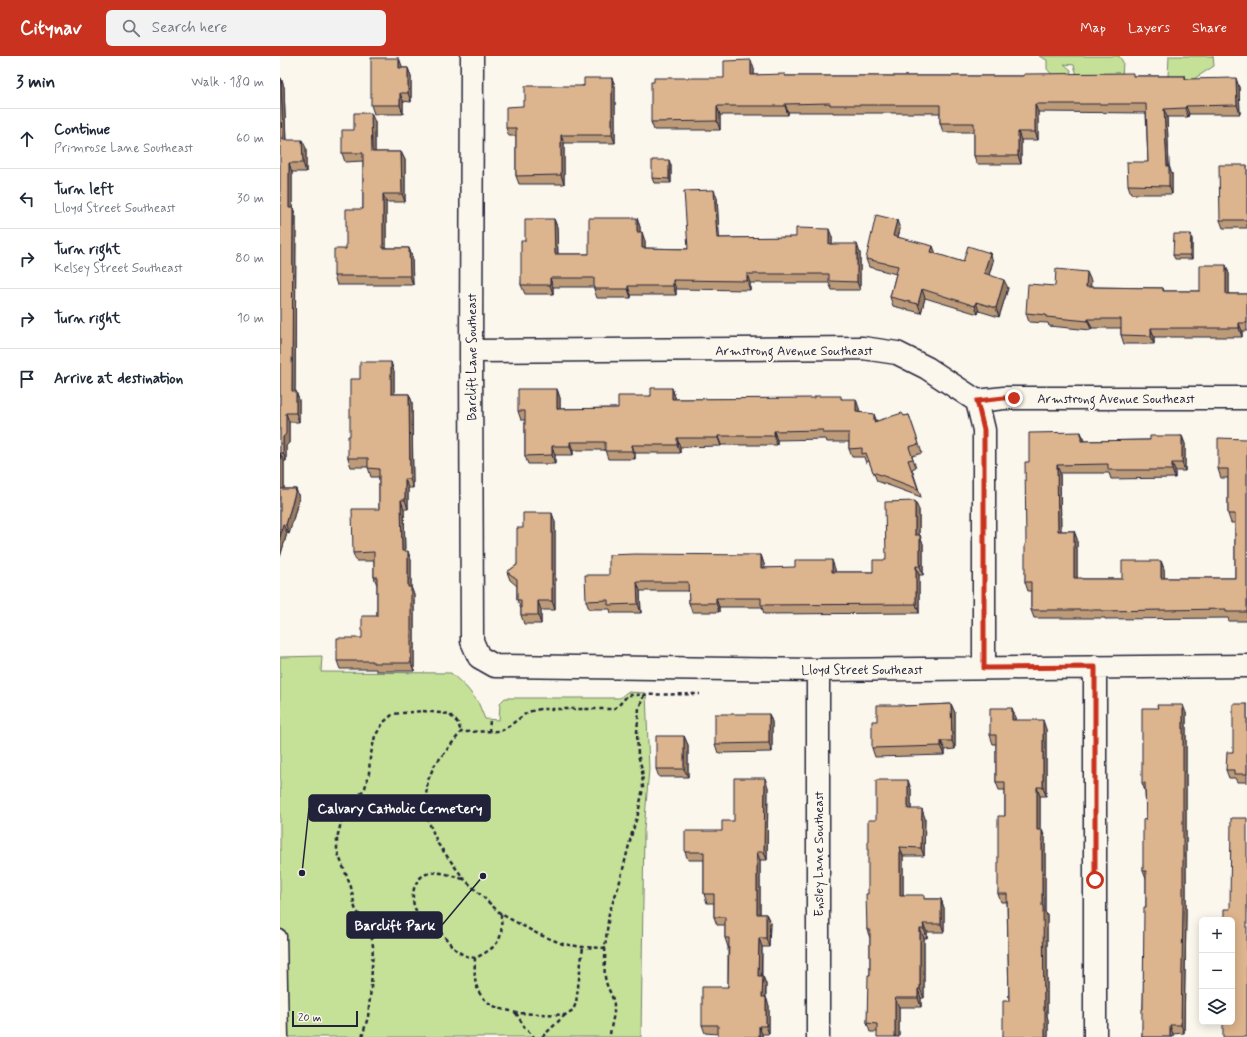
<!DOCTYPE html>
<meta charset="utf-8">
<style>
:root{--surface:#fff;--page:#f2f2f3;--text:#1f2937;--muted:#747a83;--line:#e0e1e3;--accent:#c8321e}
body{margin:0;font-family:Mynerve,sans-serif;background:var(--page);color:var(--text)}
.controls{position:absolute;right:12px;bottom:12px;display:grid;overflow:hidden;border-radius:6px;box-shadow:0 2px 10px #0003}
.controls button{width:36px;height:36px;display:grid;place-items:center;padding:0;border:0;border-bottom:1px solid var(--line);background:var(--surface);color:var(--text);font:20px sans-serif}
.scale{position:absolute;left:12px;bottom:10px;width:66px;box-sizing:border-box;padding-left:4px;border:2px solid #22223b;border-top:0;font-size:11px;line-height:14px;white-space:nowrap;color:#22223b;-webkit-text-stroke:3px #fbf7ec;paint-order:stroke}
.stop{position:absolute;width:12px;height:12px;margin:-9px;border:3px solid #c8321e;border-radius:50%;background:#fff}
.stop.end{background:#c8321e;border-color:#fff;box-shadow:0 1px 4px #0008}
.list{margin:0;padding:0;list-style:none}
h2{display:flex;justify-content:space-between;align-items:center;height:52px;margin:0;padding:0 16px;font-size:17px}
h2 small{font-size:13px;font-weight:400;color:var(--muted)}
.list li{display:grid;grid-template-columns:26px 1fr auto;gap:12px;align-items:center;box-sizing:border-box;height:60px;padding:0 16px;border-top:1px solid var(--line)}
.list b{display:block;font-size:15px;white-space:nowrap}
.list p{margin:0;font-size:13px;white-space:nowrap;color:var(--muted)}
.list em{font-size:13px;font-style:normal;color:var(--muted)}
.icon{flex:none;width:22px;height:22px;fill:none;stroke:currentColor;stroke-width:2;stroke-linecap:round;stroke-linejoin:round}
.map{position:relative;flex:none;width:967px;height:981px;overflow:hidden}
header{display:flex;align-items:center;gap:24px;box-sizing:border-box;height:56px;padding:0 20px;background:var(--accent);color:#fff}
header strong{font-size:19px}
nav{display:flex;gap:22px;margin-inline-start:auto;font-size:14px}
.search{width:280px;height:36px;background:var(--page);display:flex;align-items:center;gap:10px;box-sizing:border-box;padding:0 14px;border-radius:6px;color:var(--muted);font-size:15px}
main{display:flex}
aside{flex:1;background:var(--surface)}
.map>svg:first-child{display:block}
.green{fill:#c5e198;stroke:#74826a}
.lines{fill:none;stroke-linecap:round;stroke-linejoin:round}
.service-casing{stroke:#22223b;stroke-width:15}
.minor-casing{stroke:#22223b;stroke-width:25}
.path{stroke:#22223b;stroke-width:2.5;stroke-dasharray:4 3;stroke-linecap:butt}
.service{stroke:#fbf7ec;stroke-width:12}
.minor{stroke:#fbf7ec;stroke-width:22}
.wall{fill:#bd9b79;stroke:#22223b}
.shaded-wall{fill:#9a7e63;stroke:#22223b}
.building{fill:#dcb48d;stroke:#22223b}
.route{stroke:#c8321e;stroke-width:5}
.labels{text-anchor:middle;stroke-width:4;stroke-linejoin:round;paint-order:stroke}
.street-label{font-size:13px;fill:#22223b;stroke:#fbf7ec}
.leader{fill:none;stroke:#22223b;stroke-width:1.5}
.callout-dot{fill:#22223b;stroke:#fbf7ec;stroke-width:1.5}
.callout{fill:#22223b;stroke:#22223b;stroke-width:1.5}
.callout-label{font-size:14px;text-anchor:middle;font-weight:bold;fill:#fff}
</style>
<header>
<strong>Citynav</strong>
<div class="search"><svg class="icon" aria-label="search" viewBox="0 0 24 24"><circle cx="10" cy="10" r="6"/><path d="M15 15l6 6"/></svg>Search here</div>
<nav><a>Map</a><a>Layers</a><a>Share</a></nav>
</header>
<main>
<aside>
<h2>3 min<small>Walk · 180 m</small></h2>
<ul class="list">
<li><svg class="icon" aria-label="ahead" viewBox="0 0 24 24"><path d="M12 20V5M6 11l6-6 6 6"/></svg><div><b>Continue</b><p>Primrose Lane Southeast</p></div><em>60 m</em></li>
<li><svg class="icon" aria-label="left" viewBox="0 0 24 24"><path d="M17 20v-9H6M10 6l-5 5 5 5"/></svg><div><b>Turn left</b><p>Lloyd Street Southeast</p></div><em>30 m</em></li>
<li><svg class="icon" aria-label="right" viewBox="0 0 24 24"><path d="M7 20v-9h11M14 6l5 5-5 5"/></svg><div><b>Turn right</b><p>Kelsey Street Southeast</p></div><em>80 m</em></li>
<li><svg class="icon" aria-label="right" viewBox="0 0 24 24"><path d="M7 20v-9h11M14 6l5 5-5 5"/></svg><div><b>Turn right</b></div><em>10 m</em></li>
<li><svg class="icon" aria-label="arrive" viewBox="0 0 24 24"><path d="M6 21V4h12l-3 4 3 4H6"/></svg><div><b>Arrive at destination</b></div></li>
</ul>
</aside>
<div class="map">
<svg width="967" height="981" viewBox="0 0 967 981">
<rect width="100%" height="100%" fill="#fbf7ec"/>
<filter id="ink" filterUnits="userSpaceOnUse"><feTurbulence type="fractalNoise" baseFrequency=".025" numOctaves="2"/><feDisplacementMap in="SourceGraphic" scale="8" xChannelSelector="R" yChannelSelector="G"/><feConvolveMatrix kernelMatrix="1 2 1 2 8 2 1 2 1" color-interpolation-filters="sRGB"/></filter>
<g filter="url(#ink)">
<path class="green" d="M759,0H839L843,6L842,22L797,19L794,9L784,8L791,14L789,25H778L767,13V4Z
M889,0H933L934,10L909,26L888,20Z
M42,600L41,616L171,617L187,632L198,646L205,663L219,664L220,647L225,642H340L347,636L366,637L369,713L364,774L361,981H0V601Z"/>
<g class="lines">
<g class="service-casing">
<path id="service" d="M0,880L2,981"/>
</g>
<g class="minor-casing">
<path id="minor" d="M192,0L191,295L192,585L199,601L215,610L538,614L967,610
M191,295L583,292L617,297L647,312L697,345L724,342H967
M697,345L704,374V612
M538,614V981
M815,981V611"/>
</g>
<path class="path" d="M364,639L359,652L357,676L358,699L362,713L363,732L358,758L352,777L339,829L329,857L325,892L303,891L283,888L258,878L221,858L184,823L158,788L148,764L146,751V739L148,724L154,710L181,676L219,675L225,673L248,656L260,653H333L338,650L348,639L420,638
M209,676L210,664
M183,823C173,820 161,815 150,817C132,820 128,846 139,859C145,866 154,869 160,876C173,889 175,899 195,902
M221,858C221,864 222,871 221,877C219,890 206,897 195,902C194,926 194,941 218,952C224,954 230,954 236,957L285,959L293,954L296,947L303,891
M325,892C326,903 323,915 326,926C328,934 334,941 334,950C335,960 330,971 330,981
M236,957L245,972L254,981
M82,981L88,961L91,932L93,890L91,878L75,852L71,831L57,795V782L62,763L68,753L85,732L89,717L90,702L95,680L104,666L113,658L142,655L169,658L178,667L181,676
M262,981L285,959"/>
<use href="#service" class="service"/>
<use href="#minor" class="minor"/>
</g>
<path class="wall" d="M119,2L122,12H128L131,21V46L123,45V58H94L91,49Z
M474,13V19L506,20H905L906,23L959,31L960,58H909L908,61H887L889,110L892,118V138H851L848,129L868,106L866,57L758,56V84H741V108H697L694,100V76H663L660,67V57H553V56H508V59H440V74H374L371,66L444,22Z
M1,22L4,31L6,84L26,92V116H12V152H13L16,161L15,335L19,344V366H9V387L6,390V405H4V433H16L19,442L9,478L7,477L0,501Z
M332,22L335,30V87H284V128H239L236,120V80H229L226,72L243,50L245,45Z
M95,66V96H121L125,104V146H106V192H129L132,201L133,229H57L54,220L83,153V105L65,106L62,97L74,74Z
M391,109V127H374L372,122Z
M967,109V172H943L940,164Z
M437,142L439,182L552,181V188L580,197V234H552L549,227H470V234L396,233V239H351V242H317L314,233V231H273V238H245L241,229L245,185L274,163L277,171L278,198H309L357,162L360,171V176L365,185V192L408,193Z
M620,173L618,181L655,198L683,206L713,205L709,219L728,232L719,261L699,255L698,258L645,242L641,257L613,250L610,241L616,218L589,211L586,203Z
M912,183V203H895L893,199Z
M946,209L949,218V238H967V275H962V281H874V288H844L841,279V272H812L811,274L769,270L768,267L749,266L746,257L775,230L811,225L810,231L883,232L884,235H920Z
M114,315V338H129L132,346L133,432H128V453H124L125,495L131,504V531L134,539V615H96V613H60L57,605L82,582L97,560V529L94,521V505H76L73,497L99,453V421H91L88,411H71L68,402L80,323Z
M392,332L395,341V343H562L579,352V356L594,358L596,365L624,360L629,359L642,397L632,400L636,411L632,413L641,441L597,425L589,405L586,407L584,401H572L569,393V386H547L546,383L497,384V389H441V390L400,391V397H355V403H328L325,394H293V399H275V408H248L245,400V364H241L238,355L277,333L280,342V353L338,352Z
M801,376L804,385L870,384L902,380L905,388V415H895V422L831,423L829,417H780L781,475H794L797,483V522L802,523H842L881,505L884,513V522H955V467H951L948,458V422H941L938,413L967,383V565H949L948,562L825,563V562H754L751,554V535H748L745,526L749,406Z
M639,454V479H640L643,488V519H639V557L484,558L482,551H439V556H412L409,547V535H360L361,557H331L330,553H309L306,545L329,519L481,499L484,508V512L555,513V516H593L606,504Z
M275,466V554H261V568H244L241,559V553L237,544V530L230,524L227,516L237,509L243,472Z
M671,648L675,657V693L665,694V699L595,701L592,692L597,665L625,650Z
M967,648V726H957L955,722H949L946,714L953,696Z
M732,652L735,661V664L766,673V740H760V774H762L765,782V856L767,859V960L768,964V981H723L729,945L727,846H721L718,838L725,760V734H719L716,726V688H713L710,679Z
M906,657V860L904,977L893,978V981H862L866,851V823L863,815L866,763L865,735L862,727Z
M489,658L492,666V696L438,697L435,688Z
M404,680L408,689V721H379L376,713Z
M488,731L487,804H480V858H486L490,866L489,891H482V920L486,928V941L489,950V978H482V981L438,978L425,977L422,969L448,931V891L445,882V869H437L434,861V847H427L424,838V804H408L405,796L442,775L454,765Z
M631,733V753L645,762L644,800H623V839L645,843H661L664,852V876H647V882H644V942H641V951H619V981L597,976H590L587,967L590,919V882L587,874L596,764Z"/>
<path class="shaded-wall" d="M119,2L122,10V21L119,12Z
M471,4L474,13V27L471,19Z
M128,12L131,21V46L128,37Z
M1,22L4,31L6,93L3,84Z
M332,22L335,30V87L332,79Z
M956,22L959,31L960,58L957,49Z
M120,37L123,45V58L120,49Z
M505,48L508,56V59L505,50Z
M755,48L758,56V84L755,76Z
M437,50L440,59V74L437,65Z
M906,50L909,58L908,61L905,52Z
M884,53L887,61L889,110L892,118V138L889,130L887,110Z
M91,57L95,66V105L92,96Z
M738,76L741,84V108L738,100Z
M281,79L284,87V128L281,119Z
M22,84L26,92V116L23,107Z
M121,96L125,104V146L122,138Z
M389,104L391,109V127L389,123Z
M9,107L12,116V161L9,152Z
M434,134L437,142L440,191L437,182Z
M103,138L106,146V201L103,192Z
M13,152L16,161L15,344L12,335Z
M357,162L360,171V185L357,176Z
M274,163L277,171L278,207L275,198Z
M617,164L620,173L616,189L613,180Z
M549,173L552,181V197L549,188Z
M362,176L365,185V201L362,192Z
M911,178L912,183V203L910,199Z
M577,188L580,197V234L577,226Z
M653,190L656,198L651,196Z
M129,192L132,201L133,229L130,220Z
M710,197L713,205L707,226L704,217Z
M946,209L949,218V247L946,238Z
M807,216L811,225L810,240L806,231Z
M467,218L470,227V234L467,225Z
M270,222L273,231V238L270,229Z
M393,224L396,233V239L393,230Z
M724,224L728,232L719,261L716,252Z
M348,230L351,239V242L348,233Z
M642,233L645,242L641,257L638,248Z
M696,246L699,255L698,258L695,250Z
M808,263L812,272L811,274L808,265Z
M959,267L962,275V281L959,272Z
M871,272L874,281V288L871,280Z
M111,306L114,315V346L111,338Z
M392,332L395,341V351L392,343Z
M277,333L280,342V362L277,353Z
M16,335L19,344V366L16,357Z
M129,338L132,346L133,432L130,423Z
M576,343L579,352V365L576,356Z
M6,357L9,366V387L6,390V405L3,397V381Z
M594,358L597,367L594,366Z
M494,375L497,384V389L494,380Z
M801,376L804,385H801Z
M438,380L441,389V390L438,382Z
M902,380L905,388V415L902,407Z
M397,382L400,391V397L397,389Z
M290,386L293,394V399L290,390Z
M352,389L355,397V403L352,395Z
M272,390L275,399V408L272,399Z
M0,397L4,405V442L0,433Z
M892,407L895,415V422L892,414Z
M777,409L780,417L781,483L778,475Z
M125,423L128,432V453L125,444Z
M16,433L19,442L9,478L6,469Z
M121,444L124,453L125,504L122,495Z
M635,445L639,454V488L635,479Z
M272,457L275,466V554L272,545Z
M3,468L7,477L0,501V481Z
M794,475L797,483V530L794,522Z
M640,479L643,488V519L640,510Z
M128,495L131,504V531L134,539V615L131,607L128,531Z
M481,499L484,508V520L481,512Z
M552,504L555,513V525L552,516Z
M881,505L884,513L885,531L881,522Z
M636,510L639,519V557L636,548Z
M357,526L360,535L361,557L358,548Z
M436,542L439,551V556L436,547Z
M258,545L261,554V568L258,559Z
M671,648L675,657V693L672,685Z
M903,649L906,657V860L904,977L901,969Z
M732,652L735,661V673L732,664Z
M489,658L492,666V696L489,687Z
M763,664L766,673V740L763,731Z
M404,680L408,689V721L404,713Z
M661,685L665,694V699L661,690Z
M485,722L488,731L487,804L484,796Z
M628,724L631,733V762L628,753Z
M757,731L760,740V782L757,774Z
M642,753L645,762L644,800L641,792Z
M762,774L765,782V856L767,859V960L768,964V981H765L764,955L762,850Z
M620,791L623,800V848L620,839Z
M477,796L480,804V866L477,858Z
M661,843L664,852V876L661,868Z
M486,858L490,866L489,891L486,882Z
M643,868L647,876V882L644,873Z
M640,873L644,882V942L640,933Z
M479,882L482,891L481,928L478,920Z
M483,920L486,928L485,950L482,941Z
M638,933L641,942V951L638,942Z
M486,941L489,950V978L486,970Z
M615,942L619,951V981H615Z
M890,969L893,978V981H890Z
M479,970L482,978V981H479Z"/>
<path class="building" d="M91,2H119V12H128V37H120V49H91Z
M471,4V19L505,18V20H744V18L853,17V20H905V23L956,22L957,49L906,50L905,52L884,53L887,110H889V130L848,129L847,106H868L866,48H755V76H738V100H694V67H660V49H550V47L505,48V50H437V65L371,66V26H374V22H444V5Z
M0,22H1L3,84H22L23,107H9V152H13L12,335H16V357H6V378L3,381V397H0V433H16L6,469L3,468L0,481Z
M304,22H332V79H281V119L236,120V72H226V51L243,50V45H245V30H304Z
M74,57H91L92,96H121L122,138H103V192H129L130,220H54V193H66V153H83V97H62V74H74Z
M372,104H389V123L372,122Z
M939,109H967V164H940Z
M434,134L437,182L516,181V172L549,173V188H577V226L549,225V218H467V225L393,224V230H348V233H314V222H270V229H241V185H245V163H274L275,198H309V162H357V176H362V192L408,193L404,135Z
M596,159L617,164L613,180L653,190L651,196L683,206L688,190L710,197L704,217L724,224L716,252L696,246L695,250L642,233L638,248L610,241L618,210L586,203Z
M894,178H911L910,199H893Z
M920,209H946V238H967V267H959V272H871V280L841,279V263H808V265L766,261V259L746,257L748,228L775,230L776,213L807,216L806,231L883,232V235H920Z
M80,306H111V338H129L130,423H125V444H121L122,495H128V531H131V607H93V605H57V582H82V560H97V521H94V496L73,497L72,453H99V413L88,412V402H68V380H70V323H80Z
M371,332H392V343L535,342V340H561V343H576V356L594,358V366L622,357L624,360L629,359L639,388L629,391L633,403L628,404L638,433L593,416L586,397L582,398V392L569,393V377H543V374L494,375V380H438V382H397V389H352V395H325V386H290V390H272V399L245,400V355H238V333H277V353L338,352V340H371Z
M801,376V385L870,384V380H902V407H892V414H828V408L777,409L778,475H794V522H802V523H842V505H881V522H955V458H948V413H938V382L967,383V556H946V553L822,555V554H751V526H745V488H746L745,406H749V377Z
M635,445V479H640V510H636V548L481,549V542H436V547H409L408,526H357L358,548L328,549V544L306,545L305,519H329V499L355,498L481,499V512L515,511V504H552V516H593V504H606L605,446Z
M243,457H272V545H258V559H241V544H237V523L227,516L237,509V472H243Z
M671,648L672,685H661V690L592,692V665H597V649H624V650Z
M953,648H967V718H954V714H946L947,696H953Z
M877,649H903V851L901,969H890V981H862V953H863L864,851H866V815H863V764L866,763L865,727H862V652H878Z
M710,652H732V664H763V731H757V774H762V850H763L764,955H765V981H723V945H729L727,838H718V760H725V726H716V679H710Z
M435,658H489V687L435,688Z
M376,680H404V713H376Z
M454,722H485L484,796H477V858H486V882H479L478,920H483L482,941H486V970H479V981H438V969H422V931H448L449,882H445V861H434V838H424V796H405V775H442V765H454Z
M596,724H628V753H642L641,792L620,791V839H644V843H661V868H643L644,873H640V933H638V942H615V981H597V968L587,967L588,919H590V874H587L586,838H588V764H596Z
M951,762H967V981H943V966H952V864H944V853H950Z"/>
</g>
<g class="lines" filter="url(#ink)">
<path class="route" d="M734,342H724L697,345L704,374V612L815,611V824"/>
</g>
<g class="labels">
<g class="street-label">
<text x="514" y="299">Armstrong Avenue Southeast</text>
<text transform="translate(191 301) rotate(-90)" y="5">Barclift Lane Southeast</text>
<text x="836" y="347">Armstrong Avenue Southeast</text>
<text x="582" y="618">Lloyd Street Southeast</text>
<text transform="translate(538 798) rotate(-90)" y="5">Ensley Lane Southeast</text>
</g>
</g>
<path class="leader" d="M22 817L29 752M203 820L162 869"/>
<g class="callout-dot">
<circle cx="22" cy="817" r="4"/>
<circle cx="203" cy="820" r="4"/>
</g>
<g class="callout">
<rect x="29" y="739" width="181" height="26" rx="4"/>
<rect x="67" y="856" width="95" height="26" rx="4"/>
</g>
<g class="callout-label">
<text x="120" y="757">Calvary Catholic Cemetery</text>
<text x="115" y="874">Barclift Park</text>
</g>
</svg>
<div class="controls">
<button>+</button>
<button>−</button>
<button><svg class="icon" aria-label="layers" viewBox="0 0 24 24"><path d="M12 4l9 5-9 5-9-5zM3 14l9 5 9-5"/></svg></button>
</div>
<div class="scale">20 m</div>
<div class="stop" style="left:815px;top:824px"></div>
<div class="stop end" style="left:734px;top:342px"></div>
</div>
</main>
